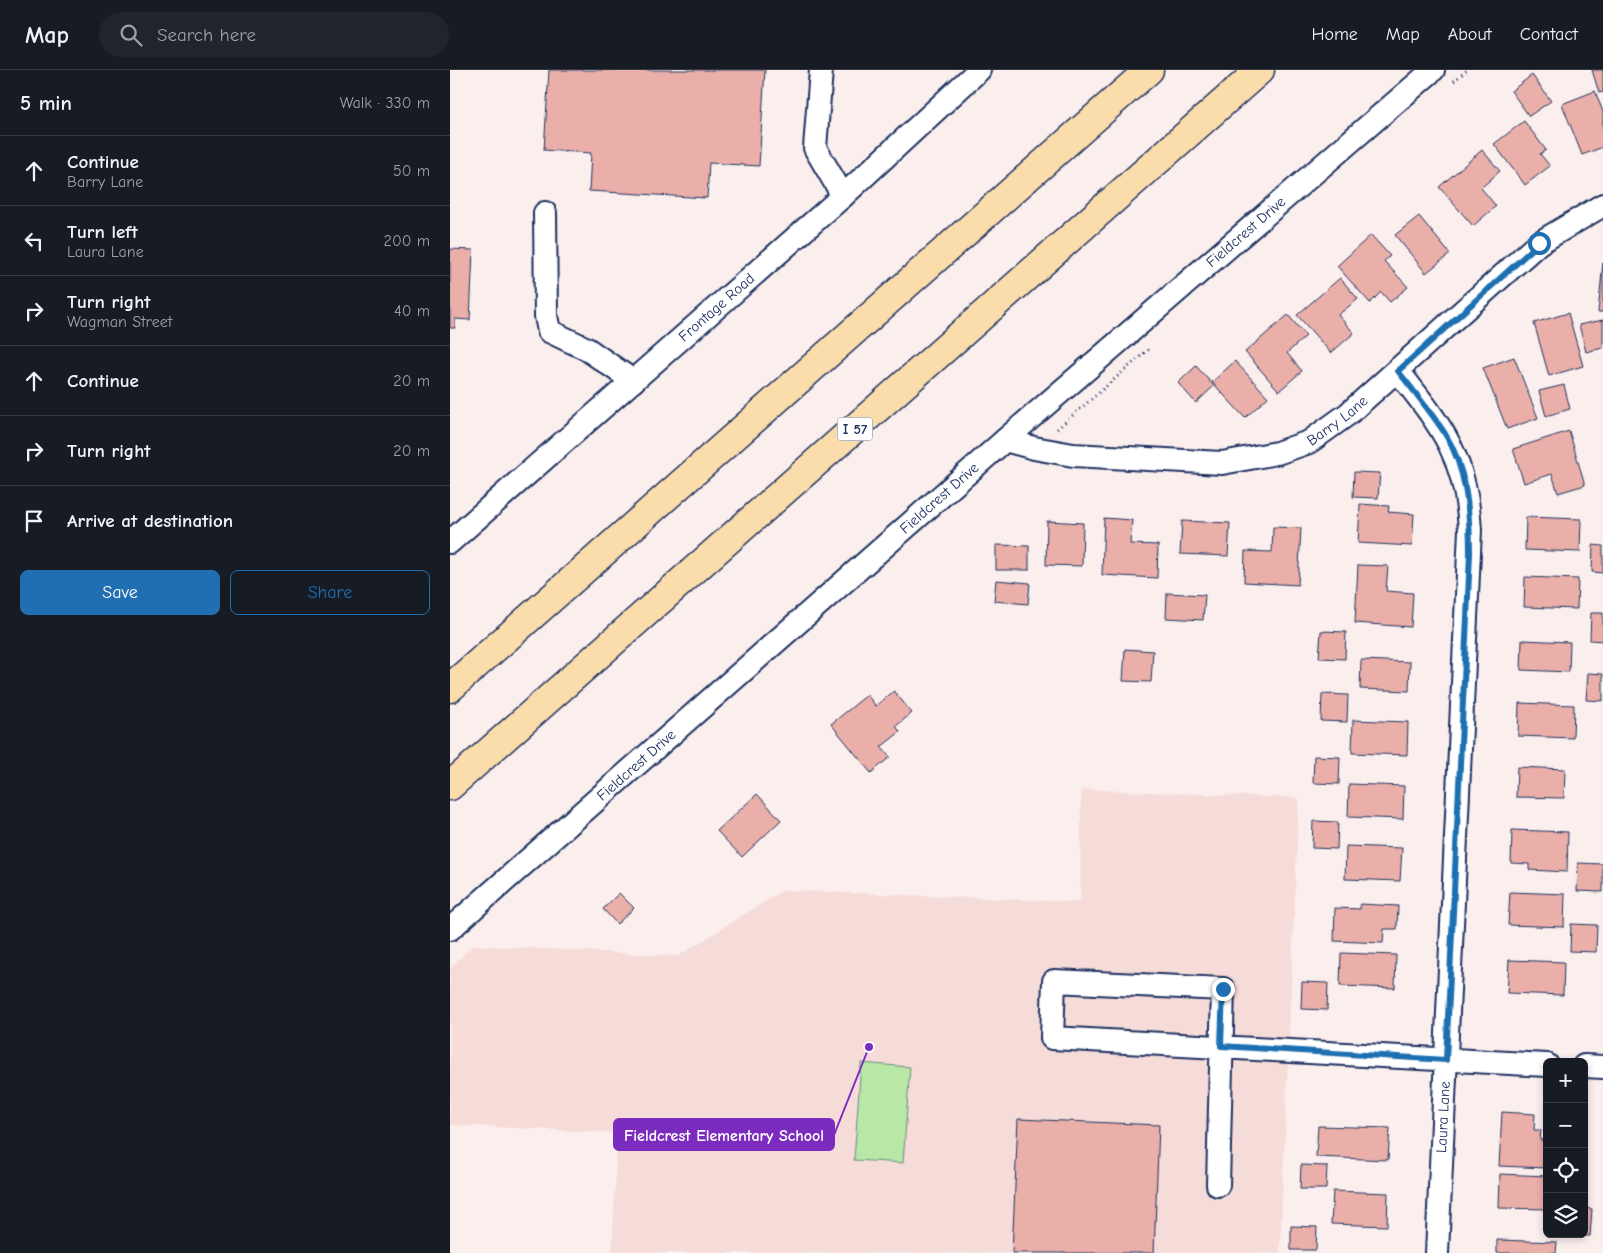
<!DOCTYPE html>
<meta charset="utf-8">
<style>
:root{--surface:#171b24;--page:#20242c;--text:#f1f3f6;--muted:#9ea1a6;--line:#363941;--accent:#1f6fb2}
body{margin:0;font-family:"Comic Neue",sans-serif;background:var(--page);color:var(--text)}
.controls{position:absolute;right:15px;bottom:15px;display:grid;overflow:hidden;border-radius:8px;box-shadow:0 2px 8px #0003}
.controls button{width:45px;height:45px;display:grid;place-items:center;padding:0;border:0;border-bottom:1px solid var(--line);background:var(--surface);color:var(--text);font:25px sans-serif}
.stop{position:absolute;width:15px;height:15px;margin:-11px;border:4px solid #1f6fb2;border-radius:50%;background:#fff}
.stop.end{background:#1f6fb2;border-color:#fff;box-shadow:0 1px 5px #0008}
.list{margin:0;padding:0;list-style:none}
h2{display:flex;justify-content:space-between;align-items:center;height:65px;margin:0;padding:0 20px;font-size:21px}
h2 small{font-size:16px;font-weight:400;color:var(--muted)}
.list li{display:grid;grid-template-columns:32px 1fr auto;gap:15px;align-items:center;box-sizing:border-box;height:70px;padding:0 20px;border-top:1px solid var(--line)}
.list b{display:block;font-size:19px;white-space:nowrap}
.list p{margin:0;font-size:16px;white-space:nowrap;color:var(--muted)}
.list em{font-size:16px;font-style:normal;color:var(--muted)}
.actions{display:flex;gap:10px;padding:15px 20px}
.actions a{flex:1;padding:11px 0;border:1px solid var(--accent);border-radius:8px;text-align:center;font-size:18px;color:var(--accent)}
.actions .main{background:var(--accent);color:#fff}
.icon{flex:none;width:28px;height:28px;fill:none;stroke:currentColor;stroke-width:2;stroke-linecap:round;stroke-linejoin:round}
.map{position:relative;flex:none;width:1153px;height:1183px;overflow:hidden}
header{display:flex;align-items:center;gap:30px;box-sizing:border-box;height:70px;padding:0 25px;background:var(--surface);border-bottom:1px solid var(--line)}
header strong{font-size:24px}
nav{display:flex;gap:28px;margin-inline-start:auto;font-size:18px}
.search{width:350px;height:45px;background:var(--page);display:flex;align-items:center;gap:12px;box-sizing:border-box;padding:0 18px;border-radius:28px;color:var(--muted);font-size:19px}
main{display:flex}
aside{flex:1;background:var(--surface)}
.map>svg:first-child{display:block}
.built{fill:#f6dcd9}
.green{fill:#b8e7a6;stroke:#6a8b82}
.building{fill:#eaafa9;stroke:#1b2f5e}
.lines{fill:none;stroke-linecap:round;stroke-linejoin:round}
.minor-casing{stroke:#1b2f5e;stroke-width:26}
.highway-casing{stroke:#1b2f5e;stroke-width:31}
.path{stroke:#1b2f5e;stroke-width:3;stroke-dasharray:1 4;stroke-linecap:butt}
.minor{stroke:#fff;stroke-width:22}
.highway{stroke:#fbddab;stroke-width:28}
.route{stroke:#1f6fb2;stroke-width:6}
.labels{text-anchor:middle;stroke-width:4;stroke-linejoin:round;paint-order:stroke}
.shield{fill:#fff;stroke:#5f6d8e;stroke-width:1}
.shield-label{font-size:14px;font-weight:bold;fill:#1b2f5e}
.street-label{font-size:15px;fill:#1b2f5e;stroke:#fff}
.leader{fill:none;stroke:#7b2cbf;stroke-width:2}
.callout-dot{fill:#7b2cbf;stroke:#fff;stroke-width:2}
.callout{fill:#7b2cbf;stroke:#7b2cbf;stroke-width:2}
.callout-label{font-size:16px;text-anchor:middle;font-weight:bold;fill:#fff}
</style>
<header>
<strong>Map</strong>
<div class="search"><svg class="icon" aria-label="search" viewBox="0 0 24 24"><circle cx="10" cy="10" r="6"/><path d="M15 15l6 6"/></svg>Search here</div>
<nav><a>Home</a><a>Map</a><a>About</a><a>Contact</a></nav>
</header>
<main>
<aside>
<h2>5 min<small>Walk · 330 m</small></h2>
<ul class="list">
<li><svg class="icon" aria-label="ahead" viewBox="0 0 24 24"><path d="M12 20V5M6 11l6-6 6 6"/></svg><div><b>Continue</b><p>Barry Lane</p></div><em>50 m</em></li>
<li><svg class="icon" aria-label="left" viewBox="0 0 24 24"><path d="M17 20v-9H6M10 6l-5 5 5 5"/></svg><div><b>Turn left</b><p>Laura Lane</p></div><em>200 m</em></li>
<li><svg class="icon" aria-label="right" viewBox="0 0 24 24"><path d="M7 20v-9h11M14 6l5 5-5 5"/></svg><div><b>Turn right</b><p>Wagman Street</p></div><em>40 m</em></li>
<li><svg class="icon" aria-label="ahead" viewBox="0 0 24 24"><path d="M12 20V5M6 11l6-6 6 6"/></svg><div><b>Continue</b></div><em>20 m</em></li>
<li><svg class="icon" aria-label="right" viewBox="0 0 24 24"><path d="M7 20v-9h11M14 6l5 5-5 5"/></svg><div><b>Turn right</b></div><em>20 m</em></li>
<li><svg class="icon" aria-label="arrive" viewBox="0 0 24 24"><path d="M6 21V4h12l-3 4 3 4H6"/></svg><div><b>Arrive at destination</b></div></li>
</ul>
<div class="actions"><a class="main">Save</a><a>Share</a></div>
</aside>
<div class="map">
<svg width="1153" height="1183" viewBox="0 0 1153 1183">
<rect width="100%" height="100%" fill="#fbefee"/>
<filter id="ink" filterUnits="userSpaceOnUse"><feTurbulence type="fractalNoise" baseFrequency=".02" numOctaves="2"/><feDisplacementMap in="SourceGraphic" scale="10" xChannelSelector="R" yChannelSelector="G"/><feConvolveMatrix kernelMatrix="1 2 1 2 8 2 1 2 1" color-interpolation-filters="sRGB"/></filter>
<g filter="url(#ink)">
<path class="built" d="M631,719L849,728L830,1183H162L167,1063L0,1055V898L23,875L228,886L333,820L630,832Z"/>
<path class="green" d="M411,993L460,997L453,1093L404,1090Z"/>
<path class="building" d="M99,0H315L309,96L259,93L257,128L139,121L141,83L94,80Z
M1142,0H1153V22L1149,23Z
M1082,5L1101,31L1079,46L1061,21Z
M1145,21L1153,42V77L1132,85L1112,34Z
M1074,51L1096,80L1090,84L1100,96L1075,115L1044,74Z
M1032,80L1050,101L1031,118L1046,136L1023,156L989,117Z
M969,146L1000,184L976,203L945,165Z
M921,165L940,186L934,191L958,217L940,232L931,222L920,233L887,196Z
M0,179L23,180L20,250L5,249V258H0Z
M1153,192V242H1148Z
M890,208L908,229L888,245L904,263L881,283L847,245Z
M1118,243L1133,296L1099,306L1084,253Z
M838,245L856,266L837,283L852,301L829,321L795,282Z
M1153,250V278L1136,282L1129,255Z
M1064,287L1088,348L1057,359L1033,298Z
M785,291L818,327L795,348L762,312Z
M746,296L764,316L746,333L728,313Z
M1114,315L1120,339L1096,346L1089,321Z
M1119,361L1135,415L1108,423L1102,404L1074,413L1063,379Z
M904,402L930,403L928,428L903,427Z
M910,434L939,436L938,442L964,444L962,476L908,473Z
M1076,447L1131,449L1130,482L1075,480Z
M654,448L682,450L680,474L708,475L707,508L652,505Z
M597,451L633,453L632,496L596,495Z
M732,451L780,453L778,486L730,484Z
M823,457L851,458L848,515L794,512L795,481L822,482Z
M546,475L579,476V500H546Z
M1143,475L1153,476V503L1142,502Z
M908,495L938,496L936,521L963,523L961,557L905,553Z
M1075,507L1128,509L1127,539L1074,537Z
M546,510L580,513L578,534L544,531Z
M717,523L755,525L753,550L716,548Z
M1141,543H1153V571L1140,570Z
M871,561L896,562L895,589L869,588Z
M1072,570L1120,572L1119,602L1071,600Z
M675,579L703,581L701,612L673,611Z
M911,590L960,592L959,621L910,619Z
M1138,603L1153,604V631L1136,630Z
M444,621L462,643L446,656L450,662L431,677L440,687L421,703L381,654L417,625L426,636Z
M872,624L898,625L897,652L871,651Z
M1069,633L1124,635L1123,668L1068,666Z
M903,650L958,652L957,685L902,683Z
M864,686L890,687L889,714L863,713Z
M1067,697L1115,699L1114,728L1066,727Z
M899,714L954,716L953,749L898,747Z
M307,724L331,750L292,787L267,761Z
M863,751L888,752L887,779L862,778Z
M1062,760L1118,762L1117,802L1079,800V794L1061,793Z
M896,776L952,778L950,811L895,809Z
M1128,793L1153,794V822L1127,821Z
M1060,822L1115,824L1114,857L1058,855Z
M169,823L184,838L167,854L153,839Z
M910,834L948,836L947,859H934L933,873L884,871L885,838L910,839Z
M1121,854L1147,855L1146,882L1120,881Z
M891,883L946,885L945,918L890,916Z
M1059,890L1114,892L1113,925L1057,923Z
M852,912L878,913L877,940L851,939Z
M1052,1042L1085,1044L1084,1060H1091L1090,1070H1097V1098L1049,1096Z
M568,1049L709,1055L704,1183H562Z
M868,1056L940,1058L938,1090L866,1087Z
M851,1095L877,1096L876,1119H850Z
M1050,1104L1097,1106V1139L1049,1138Z
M883,1121L938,1123L937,1156L881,1154Z
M1134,1138L1142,1139L1140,1166L1115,1165L1134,1164Z
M841,1156L867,1157L866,1180H841Z
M1047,1170L1107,1172L1106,1183H1047Z"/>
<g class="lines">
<g class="minor-casing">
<g id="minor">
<path d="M371,0L365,78L393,126"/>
<path d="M95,143L96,246L99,261L137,279L183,311"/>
<path d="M948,301C992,357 1016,386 1020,460L987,1183"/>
<path id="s1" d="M555,370L584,378L623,385L772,393L827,383L859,372L898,344L1089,173L1153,135"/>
<path id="s2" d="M0,472L393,126L529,0"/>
<path id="s3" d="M0,859L555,370L983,0"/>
<path d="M1134,996L1153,997"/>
<path d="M768,1115L773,919L604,911L602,968C767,976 932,987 1097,995"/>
</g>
</g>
<g class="highway-casing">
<path id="highway" d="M0,618L699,0
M0,716L810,0"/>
</g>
<path class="path" d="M1004,11L1017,0
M607,359L699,279"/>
<use href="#minor" class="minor"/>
<use href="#highway" class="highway"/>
</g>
</g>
<g class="lines" filter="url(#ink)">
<path class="route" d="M773,919L771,976L996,990L1020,484C1020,443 1017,398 994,362C980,341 964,321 948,301L1089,173"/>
</g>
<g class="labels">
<rect class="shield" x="387.5" y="347.5" width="35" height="23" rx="4"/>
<g class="shield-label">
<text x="405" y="364">I 57</text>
</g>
<g class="street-label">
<text dy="5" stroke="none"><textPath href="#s3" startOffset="1058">Fieldcrest Drive</textPath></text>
<text dy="5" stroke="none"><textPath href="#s2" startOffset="355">Frontage Road</textPath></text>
<text dy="5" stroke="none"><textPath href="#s1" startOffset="344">Barry Lane</textPath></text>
<text dy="5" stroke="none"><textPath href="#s3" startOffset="652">Fieldcrest Drive</textPath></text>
<text dy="5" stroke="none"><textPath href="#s3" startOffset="248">Fieldcrest Drive</textPath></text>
<text transform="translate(993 1047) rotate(-87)" y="5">Laura Lane</text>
</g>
</g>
<path class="leader" d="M419 977L384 1065"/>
<circle class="callout-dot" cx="419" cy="977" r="5"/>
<rect class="callout" x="164" y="1049" width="220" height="31" rx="5"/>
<g class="callout-label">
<text x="274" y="1071">Fieldcrest Elementary School</text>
</g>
</svg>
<div class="controls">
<button>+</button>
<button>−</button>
<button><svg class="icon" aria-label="locate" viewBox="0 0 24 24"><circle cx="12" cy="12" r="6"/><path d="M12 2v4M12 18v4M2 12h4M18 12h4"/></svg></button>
<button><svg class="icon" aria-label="layers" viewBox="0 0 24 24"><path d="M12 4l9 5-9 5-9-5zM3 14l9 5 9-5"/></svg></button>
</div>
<div class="stop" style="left:1089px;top:173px"></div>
<div class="stop end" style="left:773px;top:919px"></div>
</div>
</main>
